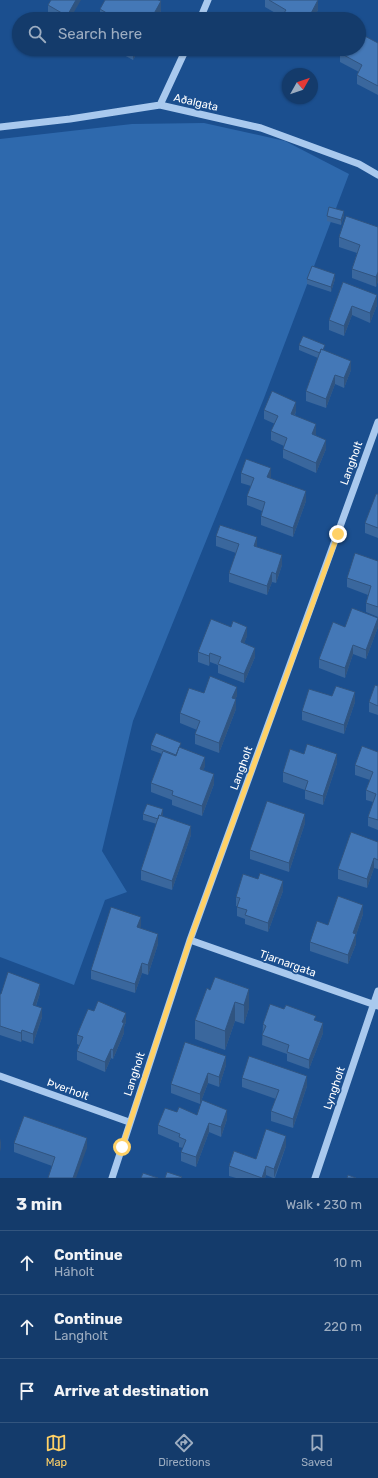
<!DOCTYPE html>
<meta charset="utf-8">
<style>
:root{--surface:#143b6b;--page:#214673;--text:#f1f3f6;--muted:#9dadc1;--line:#33557e;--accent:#ffd166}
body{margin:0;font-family:Rubik,sans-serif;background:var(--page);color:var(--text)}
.compass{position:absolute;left:282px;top:68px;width:36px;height:36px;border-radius:50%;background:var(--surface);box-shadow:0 1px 3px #0004;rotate:50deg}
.stop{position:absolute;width:12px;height:12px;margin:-9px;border:3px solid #ffd166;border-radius:50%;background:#fff}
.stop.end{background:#ffd166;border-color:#fff;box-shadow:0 1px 4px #0008}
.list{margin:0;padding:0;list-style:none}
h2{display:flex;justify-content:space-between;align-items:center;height:52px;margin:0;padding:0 16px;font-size:17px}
h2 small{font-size:13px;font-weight:400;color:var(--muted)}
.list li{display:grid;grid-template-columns:26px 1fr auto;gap:12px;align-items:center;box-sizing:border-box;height:64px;padding:0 16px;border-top:1px solid var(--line)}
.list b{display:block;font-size:15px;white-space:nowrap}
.list p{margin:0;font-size:13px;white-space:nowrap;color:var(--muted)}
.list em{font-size:13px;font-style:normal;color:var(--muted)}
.icon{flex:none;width:22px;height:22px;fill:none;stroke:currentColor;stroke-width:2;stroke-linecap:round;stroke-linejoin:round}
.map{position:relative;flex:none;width:378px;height:1178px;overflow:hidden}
.search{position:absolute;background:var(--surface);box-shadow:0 1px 3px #0004;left:12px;right:12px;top:12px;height:44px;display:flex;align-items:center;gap:10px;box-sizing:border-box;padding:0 14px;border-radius:22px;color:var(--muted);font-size:15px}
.sheet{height:244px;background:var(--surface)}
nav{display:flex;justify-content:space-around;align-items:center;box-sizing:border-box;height:56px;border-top:1px solid var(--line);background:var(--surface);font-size:11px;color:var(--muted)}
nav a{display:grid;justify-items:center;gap:2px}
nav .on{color:var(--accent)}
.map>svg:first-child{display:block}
.green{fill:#2e69ad}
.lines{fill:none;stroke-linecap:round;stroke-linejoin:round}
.minor{stroke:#a9c9ee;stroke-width:7}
.wall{fill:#3a679d}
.shaded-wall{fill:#305480}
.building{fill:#4478b7;stroke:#305480}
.route{stroke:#ffd166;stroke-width:5}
.labels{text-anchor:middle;stroke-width:3.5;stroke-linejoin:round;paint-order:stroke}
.street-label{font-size:11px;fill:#fff;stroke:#1b4f8f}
</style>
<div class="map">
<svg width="378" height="1178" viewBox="0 0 378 1178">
<rect width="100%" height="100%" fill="#1b4f8f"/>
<path class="green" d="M204,123L285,141L349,174L264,398L133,721L102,851L127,892L105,900L74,985L0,957V139L132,124Z"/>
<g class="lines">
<path class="minor" d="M200,19L208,0
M160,105L186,49
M0,127L70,119L160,105L261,128L359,164L378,175
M190,940L378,1006
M0,1076L129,1122
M112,1178L190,940L378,422
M315,1178L378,991"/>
</g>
<path class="wall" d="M51,0L70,19H56L48,14V5Z
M265,0H318V10L313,19H284V18L265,7Z
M100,9L161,11L156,19H101L100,18Z
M378,43V95L357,84V75L359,72L340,62V53Z
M113,49H139L133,60Z
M327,216H344L341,225L327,221Z
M378,227V281L376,287L352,278V269L357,253L339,247V237Z
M307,279H335L331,292L307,284Z
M343,282L377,305L370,323L352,315L344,336L329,330V320Z
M299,345L325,350V351L351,370L344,388L335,384L326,408L306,401V391L318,358L299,350Z
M264,410L296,411L295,415L316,434L315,435L326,449L316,473L283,458V449L284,446L271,440V431L275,424L264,419Z
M241,473L271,477L270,478L306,501L293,537L261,525V516L262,511L247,505V496L251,486L241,483Z
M378,494V538L365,533V523Z
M216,536L257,547L282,565L276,583L272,582L267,595L229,582V573L236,553L216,546Z
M378,561V617L366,612V603L368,595L347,587V578Z
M345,627H378L366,659L353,654L345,678L319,668V659Z
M247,636L244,643L255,657L244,683L218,673V665L210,662L209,666L198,662V652Z
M378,686V715L369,712V702Z
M204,693L237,696L235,699L236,709L219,753L195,744V734L197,730L180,723V713Z
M332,696L355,702L344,734L302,720V711Z
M151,745L181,748L205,766L203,770L214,784L202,816L172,805V800L151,792V783L162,754L151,750Z
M378,752V830L368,826V817L373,802L366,800V790L370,780L355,775V765Z
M337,763L323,805L305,799V790L283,782V772Z
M143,814H163L162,816L191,835L172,890L141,880V870L157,824L143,820Z
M305,823L289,872L250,859V850Z
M378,842V869L374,868L367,888L338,879V869Z
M283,891L268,932L245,924V919L237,916V906H236V897Z
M363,914L356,935V944L348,964L310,951V942L328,925Z
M141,926L140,928L158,944L148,975L142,973L135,993L91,979V970Z
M210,990L249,1008L244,1024L235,1021L225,1050L195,1039V1020Z
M40,993L36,1006L42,1017L33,1044L22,1040L21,1042L0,1035V994Z
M316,1021L323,1033L309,1069L287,1061V1054L262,1045L263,1024Z
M126,1022L124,1027V1033L113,1059L111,1058L105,1072L77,1060V1051L79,1045L77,1044V1035Z
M226,1065L219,1087L208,1083L200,1104L171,1093V1084Z
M242,1078L307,1086L293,1128L271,1121V1111L276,1099L242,1087Z
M177,1112L197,1115L227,1119L221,1137L209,1132L196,1167L181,1161V1152L183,1148L179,1147V1143L158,1134V1125Z
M14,1143L87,1148L52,1166L14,1152Z
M286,1146L275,1178H273L266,1175L265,1178H236L229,1176V1166L256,1159Z"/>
<path class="shaded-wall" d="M76,0H81L70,19H67V16Z
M318,0V10L313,19H308Z
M161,1V11L156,19H151Z
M134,49H139L133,60V51Z
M344,211V216L341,225V220Z
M378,272V281L376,287V277Z
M335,274V279L331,292V287Z
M377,295V305L370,323V313Z
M352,306V315L344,336V326Z
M351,361V370L344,388V378Z
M335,375V384L326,408V399Z
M296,402V411L291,423V414Z
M316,424V434L312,443V434Z
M326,440V449L316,473V463Z
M271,468V477L267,487V477Z
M306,491V501L293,537V528Z
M257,537V547L254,546Z
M282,555V565L276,583V574Z
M272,572V582L267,595V586Z
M378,618V627L366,659V650Z
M247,627V636L241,652V642Z
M353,645V654L345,678V668Z
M255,648V657L244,683V674Z
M210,653V662L209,666V656Z
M237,687V696L232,707V698Z
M355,692V702L344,734V725Z
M236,699V709L219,753V743Z
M337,754V763L323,805V796Z
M205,757V766L200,779V769Z
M214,774V784L202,816V806Z
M163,809V814L159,825V820Z
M305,814V823L289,872V863Z
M191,826V835L172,890V881Z
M374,858V868L367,888V879Z
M283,881V891L268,932V923Z
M363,905V914L356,935V944L348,964V955L353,933Z
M141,917V926L137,937V927Z
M158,934V944L148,975V965Z
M142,963V973L135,993V984Z
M40,984V993L33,1014V1005Z
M249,989V1008L244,1024V1005Z
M235,1002V1021L225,1050V1031Z
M42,1008V1017L33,1044V1034Z
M126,1013V1022L124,1027V1033L113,1059V1050L122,1022Z
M323,1023V1033L309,1069V1060Z
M22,1030V1040L21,1042V1033Z
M111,1049V1058L105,1072V1062Z
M226,1056V1065L219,1087V1077Z
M208,1073V1083L200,1104V1094Z
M307,1076V1086L293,1128V1119Z
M227,1110V1119L221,1137V1127Z
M209,1123V1132L196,1167V1157Z
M286,1136V1146L274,1178V1169Z
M1,1138V1148L0,1152V1142Z
M87,1138V1148L76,1178H73Z
M266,1166V1175L265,1178H262Z"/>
<path class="building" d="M51,0H76L67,16L48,5Z
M105,0H158L161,1L151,19H115V18L100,9Z
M269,0H318L308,19H295L284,13L286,10Z
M359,33L378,43V86L357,75L362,65L340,53L341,49H359Z
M329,207L344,211L341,220L327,216Z
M346,216L378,227V272L376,277L352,269L360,245L339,237Z
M312,266L335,274L331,287L307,279Z
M343,282L377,295L370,313L352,306L344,326L329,320Z
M303,336L325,345L323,350L321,349L320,353L299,345Z
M321,349L351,361L344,378L335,375L326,399L306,391Z
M272,391L296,402L291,414L316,424L312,434L326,440L316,463L283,449L287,438L271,431L278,416L264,410Z
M246,459L271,468L267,477L306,491L293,528L261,516L265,502L247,496L254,478L241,473Z
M376,494H378V528L365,523Z
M220,525L257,537L254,546L282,555L276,574L272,572L267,586L229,573L239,544L216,536Z
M355,553L378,561V607L366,603L371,586L347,578Z
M352,608L378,618L366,650L353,645L345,668L319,659L333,622L345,627Z
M211,619L231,627L233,621L247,627L241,642L255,648L244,674L218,664L221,657L210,653L209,656L198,652Z
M210,676L237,687L232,698L236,699L219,743L195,734L200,721L180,713L189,688L204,693Z
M375,685L378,686V706L369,702Z
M336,686L355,692L344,725L302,711L309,689L332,696Z
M156,733L181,743L176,755L151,745Z
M307,744L337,754L323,796L305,790L308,781L283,772L290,749L304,754Z
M362,746L378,752V820L368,817L376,794L366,790L373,772L355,765Z
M179,747L205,757L200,769L214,774L202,806L172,795L173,791L151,783L163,751L176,756Z
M267,801L305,814L289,863L250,850Z
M147,804L163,809L161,816L159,815L158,819L143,814Z
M159,815L191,826L172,881L141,870Z
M351,832L378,842V860L374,858L367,879L338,869Z
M260,873L283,881L268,923L245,915L247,910L237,907L240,898L236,897L243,874L258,879Z
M338,896L363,905L353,933L356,934L348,955L310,942L317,921L328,925Z
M111,907L141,917L137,927L158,934L148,965L142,963L135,984L91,970Z
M8,972L40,984L33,1005L42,1008L33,1034L22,1030L21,1033L0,1026V994H1Z
M215,977L249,989L244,1005L235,1002L225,1031L195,1020L207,988L210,990Z
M98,1001L126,1013L122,1022L124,1023L113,1050L111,1049L105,1062L77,1051L83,1037L77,1035L88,1009L94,1011Z
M270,1004L284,1009L286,1005L316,1016L314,1020L323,1023L309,1060L287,1052L289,1045L262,1035L266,1026L263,1024Z
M185,1042L226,1056L219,1077L208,1073L200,1094L171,1084Z
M249,1056L307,1076L293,1119L271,1111L279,1090L242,1078Z
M202,1100L227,1110L221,1127L209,1123L196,1157L181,1152L186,1140L179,1137L180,1134L158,1125L165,1108L177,1112L179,1107L197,1115Z
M24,1116L87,1138L73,1178H48L55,1157L14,1143Z
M266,1129L286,1136L274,1169L266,1166L262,1178L229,1166L234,1151L256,1159Z
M167,1172L182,1177L181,1178H165Z
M143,1173L158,1178H141Z
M348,1175L356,1178H347Z"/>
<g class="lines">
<path class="route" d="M122,1147L190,940L338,534"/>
</g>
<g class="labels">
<g class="street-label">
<text transform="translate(196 102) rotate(13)" y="4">Aðalgata</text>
<text transform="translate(351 463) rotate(-70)" y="4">Langholt</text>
<text transform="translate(241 768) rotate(-70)" y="4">Langholt</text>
<text transform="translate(288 963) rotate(20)" y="4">Tjarnargata</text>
<text transform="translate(134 1074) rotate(-72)" y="4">Langholt</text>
<text transform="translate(334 1088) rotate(-71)" y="4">Lyngholt</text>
<text transform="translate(68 1089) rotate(20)" y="4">Þverholt</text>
</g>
</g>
</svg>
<svg class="compass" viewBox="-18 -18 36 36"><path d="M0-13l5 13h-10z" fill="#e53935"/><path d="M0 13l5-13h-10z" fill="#9dadc1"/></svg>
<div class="stop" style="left:122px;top:1147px"></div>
<div class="stop end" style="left:338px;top:534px"></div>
<div class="search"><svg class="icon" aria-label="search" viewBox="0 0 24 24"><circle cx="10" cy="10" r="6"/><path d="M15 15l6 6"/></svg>Search here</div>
</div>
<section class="sheet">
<h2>3 min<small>Walk · 230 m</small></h2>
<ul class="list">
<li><svg class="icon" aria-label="ahead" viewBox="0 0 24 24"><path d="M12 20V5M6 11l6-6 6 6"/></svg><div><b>Continue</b><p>Háholt</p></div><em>10 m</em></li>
<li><svg class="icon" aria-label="ahead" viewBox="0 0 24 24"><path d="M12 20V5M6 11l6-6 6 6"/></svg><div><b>Continue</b><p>Langholt</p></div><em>220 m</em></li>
<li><svg class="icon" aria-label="arrive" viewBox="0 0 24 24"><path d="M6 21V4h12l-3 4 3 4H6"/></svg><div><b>Arrive at destination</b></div></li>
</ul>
</section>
<nav>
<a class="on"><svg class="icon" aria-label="map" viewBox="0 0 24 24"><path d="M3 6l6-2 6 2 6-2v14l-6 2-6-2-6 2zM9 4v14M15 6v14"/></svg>Map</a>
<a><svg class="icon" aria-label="directions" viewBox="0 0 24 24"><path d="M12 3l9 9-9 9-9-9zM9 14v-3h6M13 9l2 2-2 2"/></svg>Directions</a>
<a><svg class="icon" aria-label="saved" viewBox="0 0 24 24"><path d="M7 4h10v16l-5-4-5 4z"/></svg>Saved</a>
</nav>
